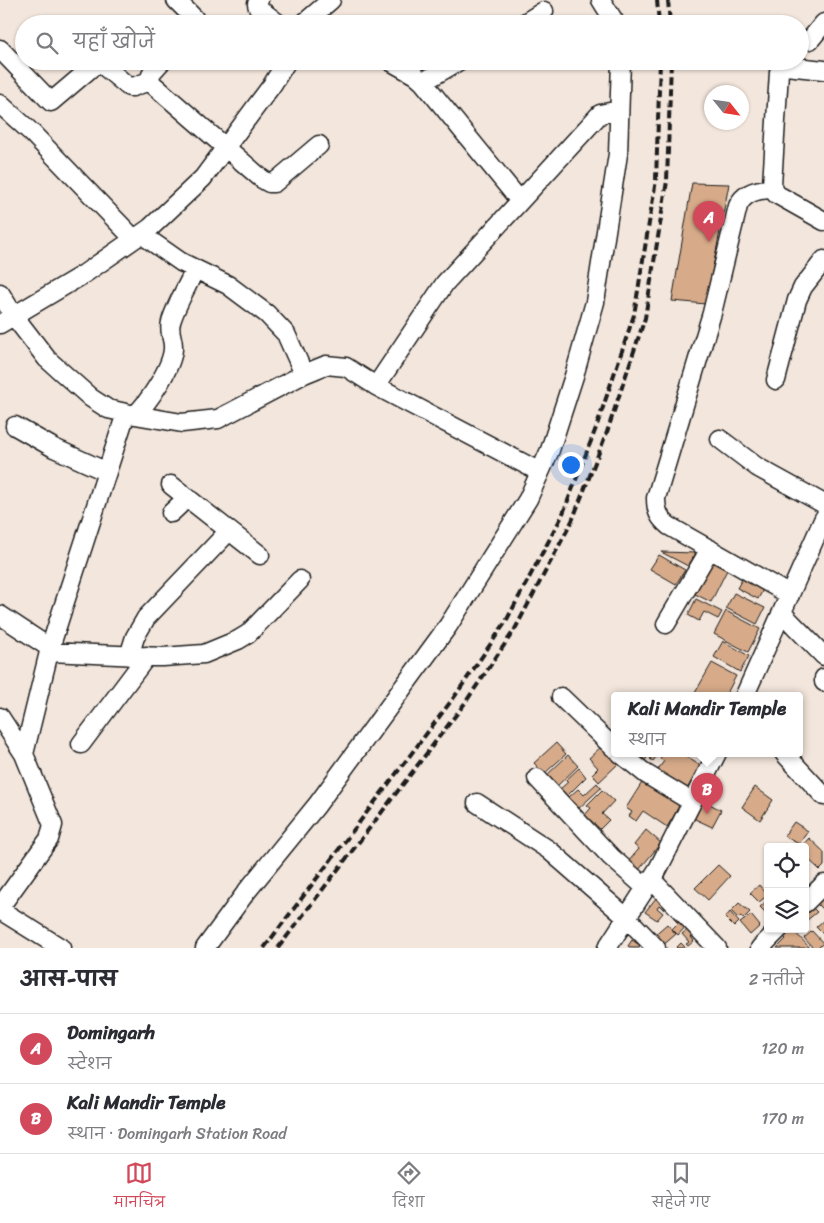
<!DOCTYPE html>
<html lang="hi">
<meta charset="utf-8">
<style>
:root{--surface:#fff;--page:#f7f7f7;--text:#2b2b33;--muted:#7c7c81;--line:#e1e1e2;--accent:#d1495b}
body{margin:0;font-family:Sriracha,"Playpen Sans Deva",sans-serif;background:var(--page);color:var(--text)}
.controls{position:absolute;right:15px;bottom:15px;display:grid;overflow:hidden;border-radius:5px;box-shadow:0 1px 4px #0004}
.controls button{width:45px;height:45px;display:grid;place-items:center;padding:0;border:0;border-bottom:1px solid var(--line);background:var(--surface);color:var(--text);font:25px sans-serif}
.compass{position:absolute;left:704px;top:85px;width:45px;height:45px;border-radius:50%;background:var(--surface);box-shadow:0 1px 4px #0004;rotate:120deg}
.you{position:absolute;left:570px;top:464px;width:18px;height:18px;margin:-12px;border:4px solid #fff;border-radius:50%;background:#1a73e8;box-shadow:0 0 0 8px #1a73e833}
.badge{display:grid;place-items:center;width:32px;height:32px;border-radius:50%;background:var(--accent);color:#fff;font-size:16px;font-weight:700}
.pin{position:absolute;translate:-50% -41px;filter:drop-shadow(0 1px 2px #0008)}
.pin::after{content:'';position:absolute;top:26px;width:18px;height:15px;background:inherit;clip-path:polygon(0 0,100% 0,50% 100%)}
.popup{position:absolute;left:611px;top:692px;width:192px;height:65px;box-sizing:border-box;display:grid;place-content:center;border-radius:5px;background:var(--surface);filter:drop-shadow(0 1px 4px #0005);font-size:16px;white-space:nowrap;color:var(--muted)}
.popup b{font-size:19px;color:var(--text)}
.popup::after{content:'';position:absolute;left:50%;top:100%;margin-left:-10px;border:10px solid transparent;border-top-color:var(--surface)}
.list{margin:0;padding:0;list-style:none}
h2{display:flex;justify-content:space-between;align-items:center;height:65px;margin:0;padding:0 20px;font-size:21px}
h2 small{font-size:16px;font-weight:400;color:var(--muted)}
.list li{display:grid;grid-template-columns:32px 1fr auto;gap:15px;align-items:center;box-sizing:border-box;height:70px;padding:0 20px;border-top:1px solid var(--line)}
.list b{display:block;font-size:19px;white-space:nowrap}
.list p{margin:0;font-size:16px;white-space:nowrap;color:var(--muted)}
.list em{font-size:16px;font-style:normal;color:var(--muted)}
.icon{flex:none;width:28px;height:28px;fill:none;stroke:currentColor;stroke-width:2;stroke-linecap:round;stroke-linejoin:round}
.map{position:relative;flex:none;width:824px;height:948px;overflow:hidden}
.search{position:absolute;background:var(--surface);box-shadow:0 1px 4px #0004;left:15px;right:15px;top:15px;height:55px;display:flex;align-items:center;gap:12px;box-sizing:border-box;padding:0 18px;border-radius:28px;color:var(--muted);font-size:19px}
.sheet{height:205px;background:var(--surface)}
nav{display:flex;justify-content:space-around;align-items:center;box-sizing:border-box;height:70px;border-top:1px solid var(--line);background:var(--surface);font-size:14px;color:var(--muted)}
nav a{display:grid;justify-items:center;gap:2px}
nav .on{color:var(--accent)}
.map>svg:first-child{display:block}
.building{fill:#d7ab89;stroke:#1c1c1c}
.lines{fill:none;stroke-linecap:round;stroke-linejoin:round}
.minor-casing{stroke:#1c1c1c;stroke-width:21}
.minor{stroke:#fff;stroke-width:18}
.rail{stroke:#1c1c1c;stroke-width:4;stroke-dasharray:8 4;stroke-linecap:butt}
</style>
<div class="map">
<svg width="824" height="948" viewBox="0 0 824 948">
<rect width="100%" height="100%" fill="#f3e6dc"/>
<filter id="ink" filterUnits="userSpaceOnUse"><feTurbulence type="fractalNoise" baseFrequency=".02" numOctaves="2"/><feDisplacementMap in="SourceGraphic" scale="10" xChannelSelector="R" yChannelSelector="G"/><feConvolveMatrix kernelMatrix="1 2 1 2 8 2 1 2 1" color-interpolation-filters="sRGB"/></filter>
<g filter="url(#ink)">
<path class="building" d="M692,183L729,184L706,304L672,301Z
M661,552L696,553L688,566Z
M659,555L685,570L676,584L650,569Z
M711,562L727,570L711,602L695,594Z
M744,576L764,588L758,599L737,588Z
M734,593L765,608L757,624L726,608Z
M696,599L722,612L718,619L704,612L699,621L688,615Z
M726,611L760,629L748,652L714,634Z
M723,641L749,656L740,672L714,657Z
M712,663L736,676L726,695H699L695,693Z
M556,743L566,754L544,774L534,763Z
M602,746L618,764L599,782L592,774L598,768L589,758Z
M628,753H651L642,764Z
M654,753H659L653,761L650,759L655,754Z
M663,753H680L701,766L687,789L657,771L664,761L660,759Z
M692,753H705L702,758Z
M568,755L578,766L557,786L547,775Z
M579,768L586,777L567,796L560,789L568,782L566,780Z
M643,781L680,806L667,827L643,811L636,821L629,816L632,812L626,808Z
M597,783L601,788L579,808L569,797L578,789L584,795Z
M755,787L773,800L760,820L742,807Z
M602,790L614,801L602,814L609,820L600,829L585,815L591,808L587,805Z
M702,800L721,810L712,827L693,818Z
M794,822L808,831L799,844L784,836Z
M646,830L661,843L638,871L628,862L639,849L634,845Z
M809,838L824,852V866L820,870L805,856V847H801Z
M718,865L730,876L708,900L695,888Z
M759,885L768,895L759,902L750,893Z
M660,893L671,901L664,910L659,905L657,908L663,913L657,920L645,912Z
M823,896L824,897V911L816,903Z
M768,900V915L760,907Z
M739,903L750,912L743,919L741,916L738,918L731,911Z
M809,904L817,912L806,921L805,908Z
M730,912L739,922L734,927L725,918Z
M679,913L689,923L678,935L672,929L678,923L674,919Z
M751,915L760,926L750,935L740,923Z
M824,920V935L816,927Z
M667,924L676,934L661,947L652,937Z
M692,926L697,932L691,937L694,941L688,946L686,944L689,942L682,934Z
M786,929H792L810,948H777L786,939L781,934Z
M812,931L823,943L818,948H813L804,938Z
M632,940L641,946L639,948H631L628,946Z
M681,943L686,948H676Z"/>
<g class="lines">
<g class="minor-casing">
<path id="minor" d="M176,0L194,18L195,24
M259,0L257,4L258,8L279,24
M601,0L616,24
M303,24L331,0
M523,24L544,11
M810,40L824,23
M0,49L51,102L97,63L105,67L129,87H133L149,81
M162,61L152,72L149,81L262,179L269,183H274L319,145
M390,61L415,75L423,82L520,201
M824,70L786,66L781,68L779,72L772,185L776,194L824,221
M423,82L459,61
M0,104L31,132L134,239
M773,189C759,189 744,192 738,206L712,313L656,498C656,511 659,518 669,526L790,595
M141,234L181,262L228,285L267,314L286,334L304,374
M0,293L14,316L47,359L91,398L108,409L135,415L182,423L218,419L304,374L326,365L346,367L376,386L540,472
M0,324L84,274L150,228L203,178L272,85L287,61
M776,380L797,300L803,287L824,260
M376,386L445,283L600,114L619,110
M135,415C149,402 172,367 173,349C174,339 168,332 171,322C175,307 188,285 195,269
M15,426L54,448L107,472
M720,439L757,467L824,504
M171,485L260,555
M171,513L187,498
M782,613L824,656
M0,615L50,648
M666,624L710,549
M49,652L163,657L204,654L238,640L248,634L300,580
M129,656L135,637L146,618L229,531
M824,678V682
M745,695L824,518
M561,697L614,748
M0,717L24,754
M81,744L147,656
M620,753L646,774L692,802
M784,753L824,796
M537,778L611,857L646,888
M477,803L549,850L627,918L656,948
M651,879L717,948
M805,903L824,884
M0,907L49,839L53,825L24,754L50,648L126,413
M0,910L61,948
M205,948L247,891L317,805L448,626L528,499L550,450L574,376L595,302L618,154L621,61
M607,948L658,869L717,753
M760,948L779,929"/>
</g>
<use href="#minor" class="minor"/>
<path class="rail" d="M657,0L659,24
M668,0L670,24
M264,948L455,696L505,623L562,516L596,428L634,315L656,180L660,61
M278,948L465,703L515,629L572,521L607,432L645,318L667,181L671,61"/>
</g>
</g>
</svg>
<div class="controls">
<button><svg class="icon" aria-label="locate" viewBox="0 0 24 24"><circle cx="12" cy="12" r="6"/><path d="M12 2v4M12 18v4M2 12h4M18 12h4"/></svg></button>
<button><svg class="icon" aria-label="layers" viewBox="0 0 24 24"><path d="M12 4l9 5-9 5-9-5zM3 14l9 5 9-5"/></svg></button>
</div>
<svg class="compass" viewBox="-18 -18 36 36"><path d="M0-13l5 13h-10z" fill="#e53935"/><path d="M0 13l5-13h-10z" fill="#7c7c81"/></svg>
<div class="you"></div>
<div class="pin badge" style="left:709px;top:242px">A</div>
<div class="pin badge" style="left:707px;top:814px">B</div>
<div class="popup"><b>Kali Mandir Temple</b>स्थान</div>
<div class="search"><svg class="icon" aria-label="search" viewBox="0 0 24 24"><circle cx="10" cy="10" r="6"/><path d="M15 15l6 6"/></svg>यहाँ खोजें</div>
</div>
<section class="sheet">
<h2>आस-पास<small>2 नतीजे</small></h2>
<ul class="list">
<li><span class="badge">A</span><div><b>Domingarh</b><p>स्टेशन</p></div><em>120 m</em></li>
<li><span class="badge">B</span><div><b>Kali Mandir Temple</b><p>स्थान · Domingarh Station Road</p></div><em>170 m</em></li>
</ul>
</section>
<nav>
<a class="on"><svg class="icon" aria-label="map" viewBox="0 0 24 24"><path d="M3 6l6-2 6 2 6-2v14l-6 2-6-2-6 2zM9 4v14M15 6v14"/></svg>मानचित्र</a>
<a><svg class="icon" aria-label="directions" viewBox="0 0 24 24"><path d="M12 3l9 9-9 9-9-9zM9 14v-3h6M13 9l2 2-2 2"/></svg>दिशा</a>
<a><svg class="icon" aria-label="saved" viewBox="0 0 24 24"><path d="M7 4h10v16l-5-4-5 4z"/></svg>सहेजे गए</a>
</nav>
